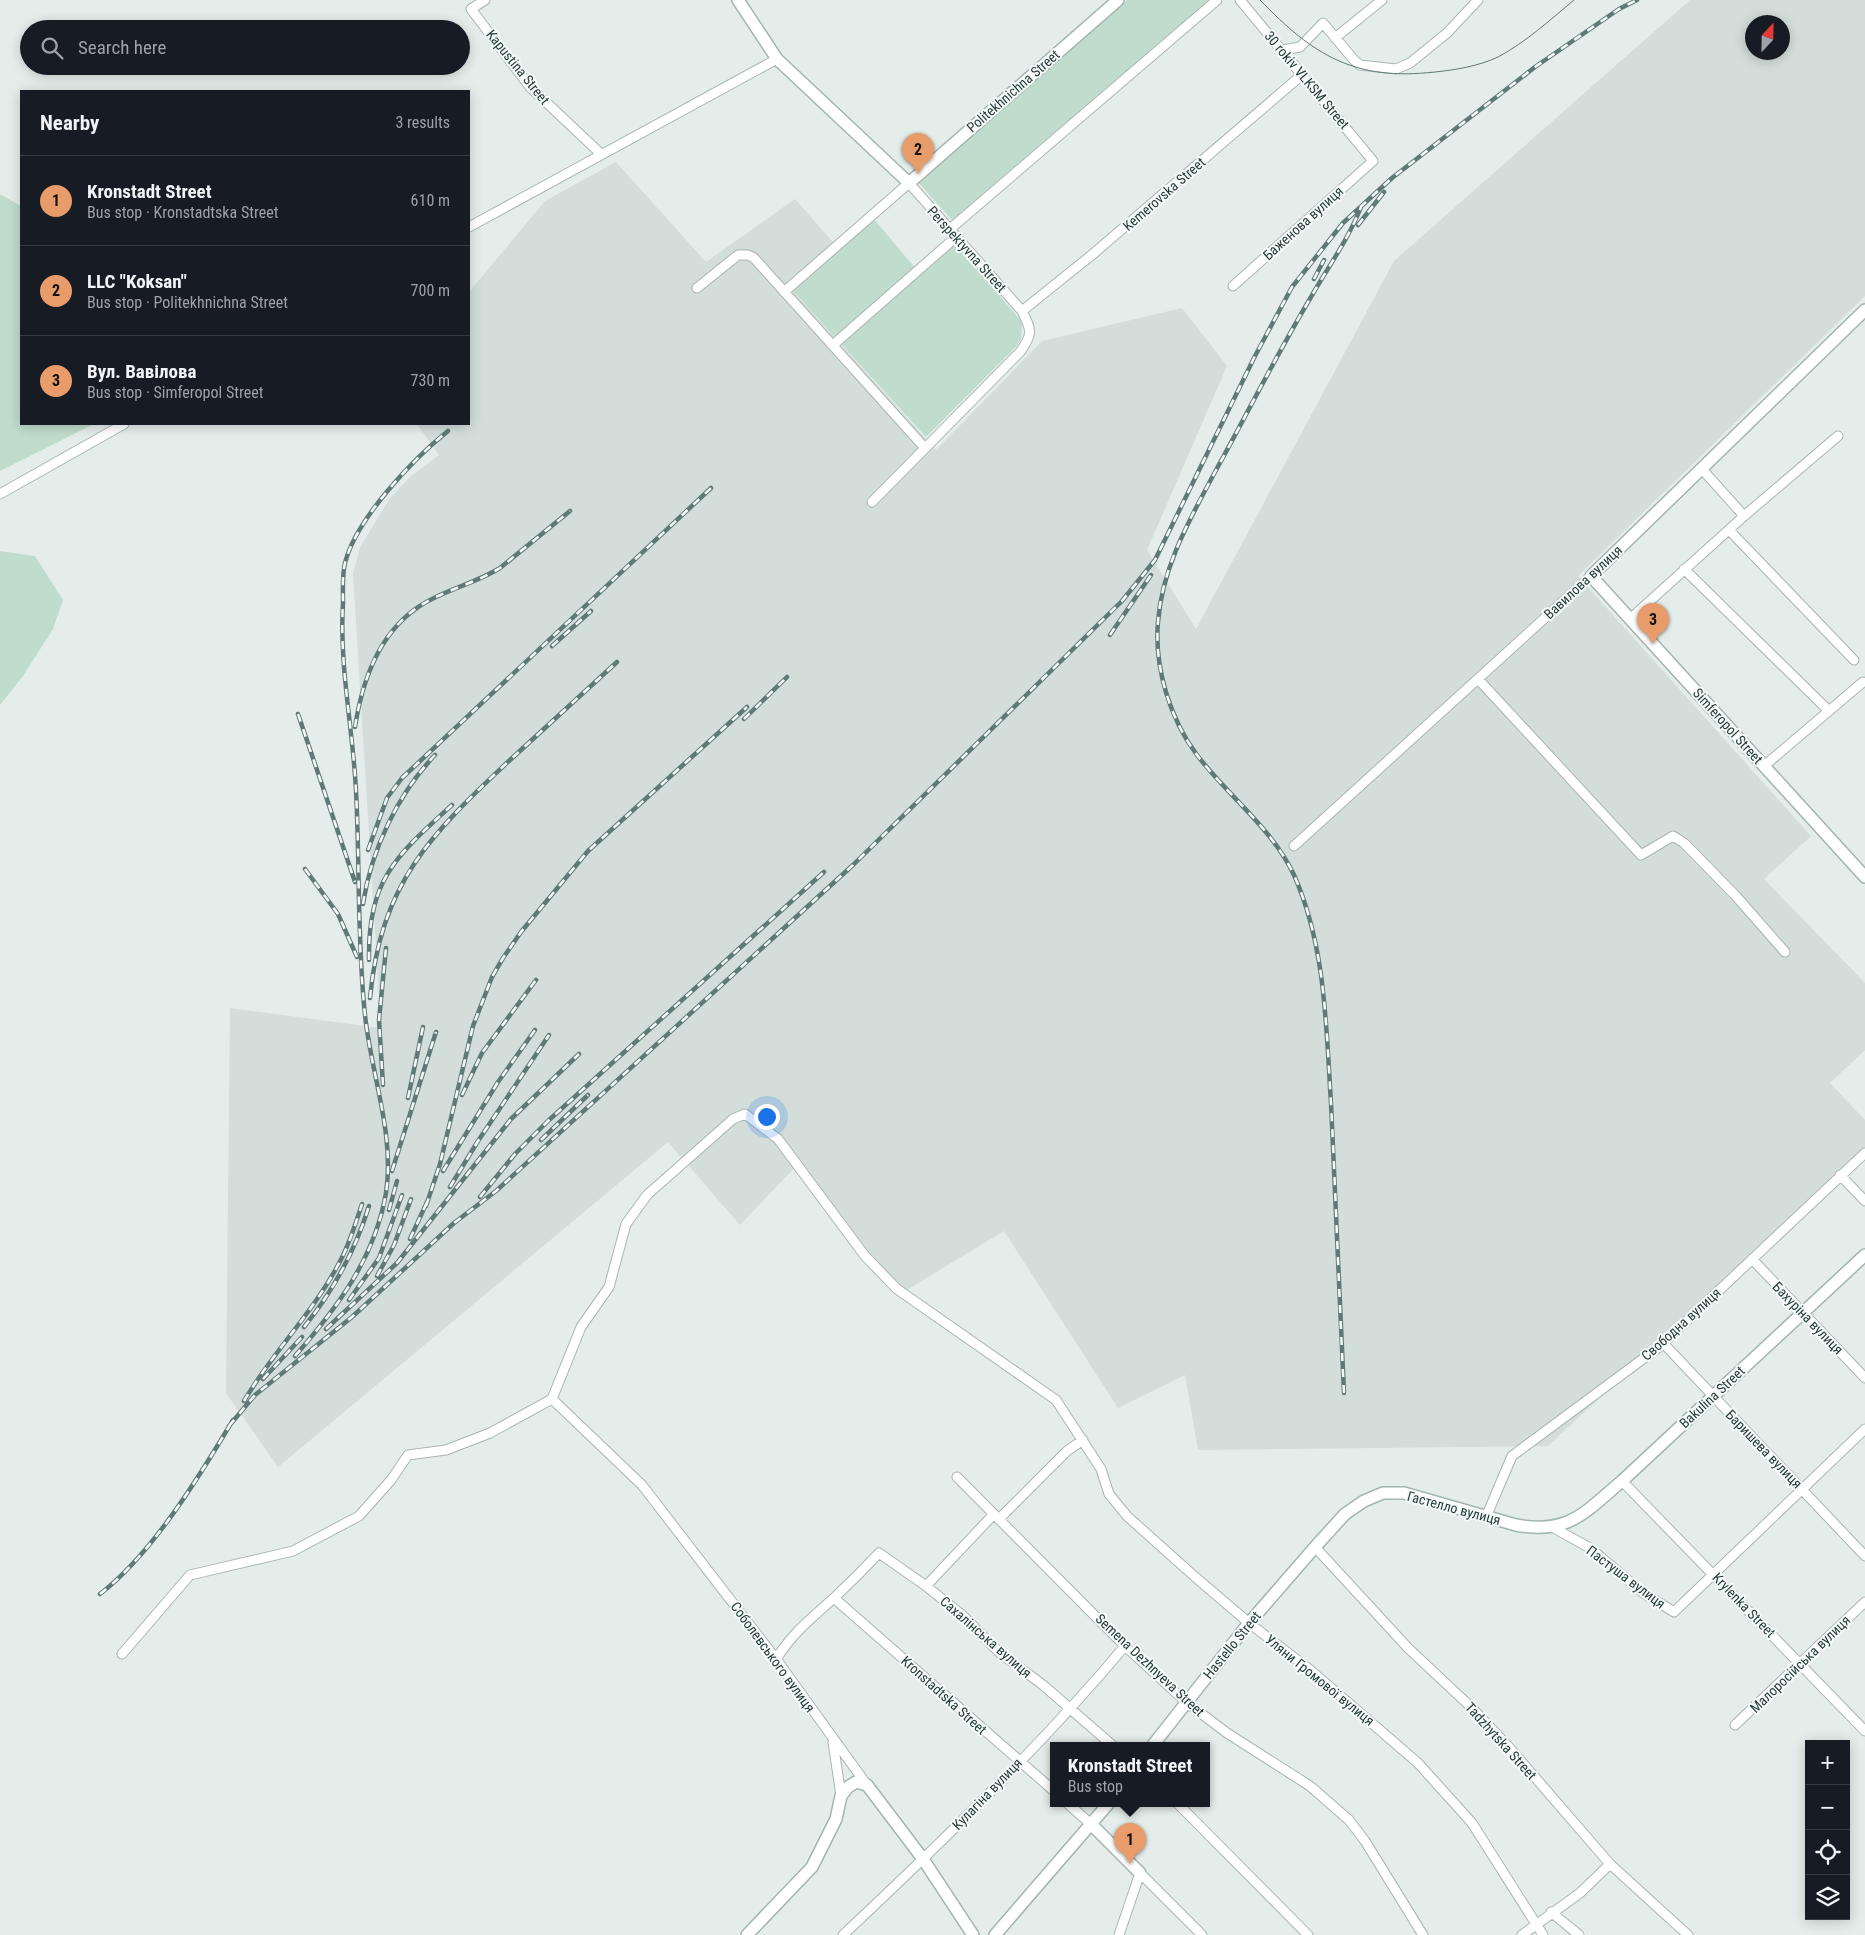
<!DOCTYPE html>
<meta charset="utf-8">
<style>
:root{--surface:#171b24;--page:#242831;--text:#f1f3f6;--muted:#9ea1a6;--line:#363941;--accent:#e79c69}
body{margin:0;font-family:"Roboto Condensed",sans-serif;background:var(--page);color:var(--text)}
.controls{position:absolute;right:15px;bottom:15px;display:grid;overflow:hidden;border-radius:0px;box-shadow:0 2px 12px #0003}
.controls button{width:45px;height:45px;display:grid;place-items:center;padding:0;border:0;border-bottom:1px solid var(--line);background:var(--surface);color:var(--text);font:25px sans-serif}
.compass{position:absolute;left:1745px;top:15px;width:45px;height:45px;border-radius:50%;background:var(--surface);box-shadow:0 2px 12px #0003;rotate:22deg}
.you{position:absolute;left:766px;top:1116px;width:18px;height:18px;margin:-12px;border:4px solid #fff;border-radius:50%;background:#1a73e8;box-shadow:0 0 0 8px #1a73e833}
.badge{display:grid;place-items:center;width:32px;height:32px;border-radius:50%;background:var(--accent);color:#111;font-size:16px;font-weight:700}
.pin{position:absolute;translate:-50% -41px;filter:drop-shadow(0 1px 2px #0008)}
.pin::after{content:'';position:absolute;top:26px;width:18px;height:15px;background:inherit;clip-path:polygon(0 0,100% 0,50% 100%)}
.popup{position:absolute;left:1050px;top:1742px;width:160px;height:65px;box-sizing:border-box;display:grid;place-content:center;border-radius:0px;background:var(--surface);filter:drop-shadow(0 1px 4px #0005);font-size:16px;white-space:nowrap;color:var(--muted)}
.popup b{font-size:19px;color:var(--text)}
.popup::after{content:'';position:absolute;left:50%;top:100%;margin-left:-10px;border:10px solid transparent;border-top-color:var(--surface)}
.list{margin:0;padding:0;list-style:none}
h2{display:flex;justify-content:space-between;align-items:center;height:65px;margin:0;padding:0 20px;font-size:21px}
h2 small{font-size:16px;font-weight:400;color:var(--muted)}
.list li{display:grid;grid-template-columns:32px 1fr auto;gap:15px;align-items:center;box-sizing:border-box;height:90px;padding:0 20px;border-top:1px solid var(--line)}
.list b{display:block;font-size:19px;white-space:nowrap}
.list p{margin:0;font-size:16px;white-space:nowrap;color:var(--muted)}
.list em{font-size:16px;font-style:normal;color:var(--muted)}
.icon{flex:none;width:28px;height:28px;fill:none;stroke:currentColor;stroke-width:2;stroke-linecap:round;stroke-linejoin:round}
.map{position:relative;flex:none;width:1865px;height:1935px;overflow:hidden}
.search{position:absolute;background:var(--surface);box-shadow:0 2px 12px #0003;left:20px;top:20px;width:450px;height:55px;display:flex;align-items:center;gap:12px;box-sizing:border-box;padding:0 18px;border-radius:28px;color:var(--muted);font-size:19px}
.panel{position:absolute;background:var(--surface);box-shadow:0 2px 12px #0003;left:20px;top:90px;width:450px;height:335px;border-radius:0px}
.map>svg:first-child{display:block}
.built{fill:#d3ddda;fill-rule:evenodd}
.green{fill:#c0dccc}
.lines{fill:none;stroke-linecap:round;stroke-linejoin:round}
.street-casing{stroke:#a8b5b3;stroke-width:11}
.secondary-casing{stroke:#a1b5b1;stroke-width:14}
.street{stroke:#fff;stroke-width:9}
.secondary{stroke:#fff;stroke-width:11}
.tram{stroke:#607976;stroke-width:1}
.rail-casing{stroke:#607976;stroke-width:4.5}
.rail{stroke:#f5faf8;stroke-width:2.5;stroke-dasharray:8;stroke-linecap:butt}
.labels{text-anchor:middle;stroke-width:4;stroke-linejoin:round;paint-order:stroke}
.street-label{font-size:14px;fill:#253e3b;stroke:#f5faf8}
</style>
<div class="map">
<svg width="1865" height="1935" viewBox="0 0 1865 1935">
<rect width="100%" height="100%" fill="#e5edeb"/>
<path class="built" d="M1690,0H1865V296L1578,576L1811,836L1764,879L1865,983V1050L1830,1083L1865,1120V1152L1548,1446L1198,1450L1185,1375L1118,1408L1004,1231L905,1291L897,1289L797,1165L740,1225L668,1142L278,1467L226,1393L230,1008L381,1028L353,574L360,547L390,498L411,476L439,455L417,424H469V292L545,201L616,162L706,262L795,199L840,250L793,291L936,450L1042,341L1182,308L1227,366L1147,550L1196,629L1394,261ZM1752,22H1782V52H1752Z"/>
<path class="green" d="M1127,0H1209L952,220L917,181Z
M0,194L21,206V424H94L0,471Z
M874,219L920,274L955,244L1022,322L1021,339L1016,347L926,437L793,291Z
M0,551L35,556L63,600L53,629L23,676L0,705Z"/>
<g class="lines">
<g class="street-casing">
<path id="street" d="M485,0L471,9L530,87L601,154
M1335,38L1382,0
M1283,50L1300,47L1323,23L1354,60L1360,65L1396,69L1410,63L1447,33L1478,0
M469,227L777,59
M949,230L1217,0
M1233,286L1373,161L1240,0
M697,288L738,255H748L754,258L925,448
M784,292L909,183L1022,311C1032,331 1033,334 1020,352L872,502
M1022,311L1093,254L1303,74
M833,345L956,237
M0,494L124,424
M1744,516L1838,436
M1729,530L1854,660
M1684,569L1829,711
M1630,619L1744,516L1701,468
M1478,679L1641,855L1673,836L1684,843L1735,895L1785,952
M1764,766L1863,682
M1294,846L1591,576
M1840,1175L1865,1201
M1752,1259L1865,1378
M1663,1343L1865,1556
M552,1399L642,1485L776,1659L867,1785
M957,1477L1125,1646L1186,1702L1227,1733L1310,1786L1349,1820L1365,1841L1423,1935
M1622,1481L1865,1731
M1486,1517L1512,1456L1659,1347L1865,1153
M1000,1518L1067,1451L1083,1440
M1552,1527L1590,1548L1642,1592L1674,1612L1865,1429
M1315,1547L1408,1648L1472,1708L1507,1745L1610,1864L1688,1935
M926,1586L994,1514
M834,1598L1054,1791
M122,1654L190,1575L293,1551L359,1516L391,1480L408,1455L446,1450L490,1433L552,1399L581,1327L609,1287L626,1224L647,1195L733,1119L745,1114L778,1139L865,1256L897,1289L1056,1400L1101,1469L1109,1494L1127,1516L1194,1576L1249,1623L1309,1669L1418,1763L1472,1823L1543,1935
M776,1659C795,1630 811,1619 835,1597C850,1583 865,1568 879,1553L926,1586L962,1615L1000,1653L1043,1685L1112,1745
M1735,1725L1865,1602
M833,1742L841,1796
M1067,1803L1092,1825
M1177,1803L1308,1935
M1551,1912L1579,1935
M843,1935C941,1843 1038,1749 1125,1646
M1119,1935L1140,1873L1202,1935
M1522,1935L1580,1893L1610,1864"/>
</g>
<g class="secondary-casing">
<path id="secondary" d="M738,0L777,59L909,183L1118,0
M1865,310L1591,576L1865,877
M1153,1745L1249,1623L1315,1547L1345,1514L1364,1501L1383,1493H1404L1516,1525C1569,1535 1585,1512 1622,1481L1865,1255
M1092,1825L1140,1873
M747,1935L812,1867L836,1819L841,1796L848,1787L856,1782L867,1785L923,1859L973,1935
M995,1935L1109,1803"/>
</g>
<use href="#street" class="street"/>
<use href="#secondary" class="secondary"/>
<path class="tram" d="M1260,0C1314,56 1355,81 1435,72C1455,70 1479,66 1498,57C1526,42 1550,20 1574,0"/>
<g class="rail-casing">
<path id="rail" d="M1358,225L1384,192
M1314,279L1324,260
M1110,635L1151,575
M552,646L591,611
M298,714L355,882
M744,719L787,677
M355,727C363,675 383,622 434,598C456,587 479,581 500,568L570,511
M368,850L387,798L402,778L711,488
M305,869L338,914L357,957
M363,904C371,850 398,794 435,755
M369,960C368,879 396,856 452,805
M370,998C381,883 430,835 510,760C546,727 581,695 617,662
M383,1085L379,1020L386,948
M462,1095L482,1053L536,980
M408,1098L423,1027
M541,1140L588,1095
M392,1171L436,1032
M443,1171L498,1082L535,1030
M450,1187L478,1141L549,1035
M480,1197L515,1154L549,1120L824,872
M426,1206L440,1164L473,1026L492,977L503,958L521,932L588,851L747,707
M389,1210L397,1181
M410,1239L428,1200
M377,1276L394,1245L411,1199
M349,1300L379,1258L402,1195
M304,1327C334,1290 355,1251 369,1206
M326,1329L397,1263L511,1119L579,1054
M295,1356C337,1308 375,1258 386,1193C395,1134 371,1074 365,1015C357,941 360,866 356,791C353,728 339,666 343,603C343,590 342,575 345,563C356,519 413,459 448,431
M263,1379L302,1337
M1344,1393C1339,1296 1336,1199 1331,1103C1326,1027 1326,947 1294,875C1272,828 1228,796 1197,755C1170,719 1154,667 1158,622C1162,567 1190,519 1215,472C1247,414 1277,354 1311,297C1328,267 1348,240 1361,207
M244,1401C272,1353 312,1314 338,1265C349,1246 355,1225 362,1204
M229,1426L255,1395L352,1317L454,1223L496,1191L853,865L1122,601L1155,560L1255,356L1292,287L1343,223L1392,178L1535,67L1619,9L1637,0
M100,1594C152,1554 199,1477 233,1420"/>
</g>
<use href="#rail" class="rail"/>
</g>
<g class="labels">
<g class="street-label">
<text transform="translate(518 67) rotate(51)" y="5">Kapustina Street</text>
<text transform="translate(1307 80) rotate(50)" y="5">30 rokiv VLKSM Street</text>
<text transform="translate(1013 91) rotate(-41)" y="5">Politekhnichna Street</text>
<text transform="translate(1164 194) rotate(-41)" y="5">Kemerovska Street</text>
<text transform="translate(1303 223) rotate(-42)" y="5">Баженова вулиця</text>
<text transform="translate(967 249) rotate(48)" y="5">Perspektyvna Street</text>
<text transform="translate(1583 582) rotate(-43)" y="5">Вавилова вулиця</text>
<text transform="translate(1728 726) rotate(48)" y="5">Simferopol Street</text>
<text transform="translate(1808 1318) rotate(46)" y="5">Бахуріна вулиця</text>
<text transform="translate(1681 1324) rotate(-42)" y="5">Свободна вулиця</text>
<text transform="translate(1712 1397) rotate(-43)" y="5">Bakulina Street</text>
<text transform="translate(1764 1449) rotate(46)" y="5">Баришева вулиця</text>
<text transform="translate(1454 1508) rotate(15)" y="5">Гастелло вулиця</text>
<text transform="translate(1626 1577) rotate(37)" y="5">Пастуша вулиця</text>
<text transform="translate(1744 1605) rotate(46)" y="5">Krylenka Street</text>
<text transform="translate(986 1637) rotate(41)" y="5">Сахалінська вулиця</text>
<text transform="translate(1232 1645) rotate(-51)" y="5">Hastello Street</text>
<text transform="translate(773 1657) rotate(54)" y="5">Соболевського вулиця</text>
<text transform="translate(1800 1664) rotate(-44)" y="5">Малоросійська вулиця</text>
<text transform="translate(1150 1665) rotate(43)" y="5">Semena Dezhnyeva Street</text>
<text transform="translate(1320 1680) rotate(39)" y="5">Уляни Громової вулиця</text>
<text transform="translate(944 1695) rotate(42)" y="5">Kronstadtska Street</text>
<text transform="translate(1501 1741) rotate(48)" y="5">Tadzhytska Street</text>
<text transform="translate(987 1794) rotate(-46)" y="5">Кулагіна вулиця</text>
</g>
</g>
</svg>
<div class="controls">
<button>+</button>
<button>−</button>
<button><svg class="icon" aria-label="locate" viewBox="0 0 24 24"><circle cx="12" cy="12" r="6"/><path d="M12 2v4M12 18v4M2 12h4M18 12h4"/></svg></button>
<button><svg class="icon" aria-label="layers" viewBox="0 0 24 24"><path d="M12 4l9 5-9 5-9-5zM3 14l9 5 9-5"/></svg></button>
</div>
<svg class="compass" viewBox="-18 -18 36 36"><path d="M0-13l5 13h-10z" fill="#e53935"/><path d="M0 13l5-13h-10z" fill="#9ea1a6"/></svg>
<div class="you"></div>
<div class="pin badge" style="left:1130px;top:1864px">1</div>
<div class="popup"><b>Kronstadt Street</b>Bus stop</div>
<div class="pin badge" style="left:918px;top:174px">2</div>
<div class="pin badge" style="left:1653px;top:644px">3</div>
<div class="search"><svg class="icon" aria-label="search" viewBox="0 0 24 24"><circle cx="10" cy="10" r="6"/><path d="M15 15l6 6"/></svg>Search here</div>
<section class="panel">
<h2>Nearby<small>3 results</small></h2>
<ul class="list">
<li><span class="badge">1</span><div><b>Kronstadt Street</b><p>Bus stop · Kronstadtska Street</p></div><em>610 m</em></li>
<li><span class="badge">2</span><div><b>LLC &quot;Koksan&quot;</b><p>Bus stop · Politekhnichna Street</p></div><em>700 m</em></li>
<li><span class="badge">3</span><div><b>Вул. Вавілова</b><p>Bus stop · Simferopol Street</p></div><em>730 m</em></li>
</ul>
</section>
</div>
